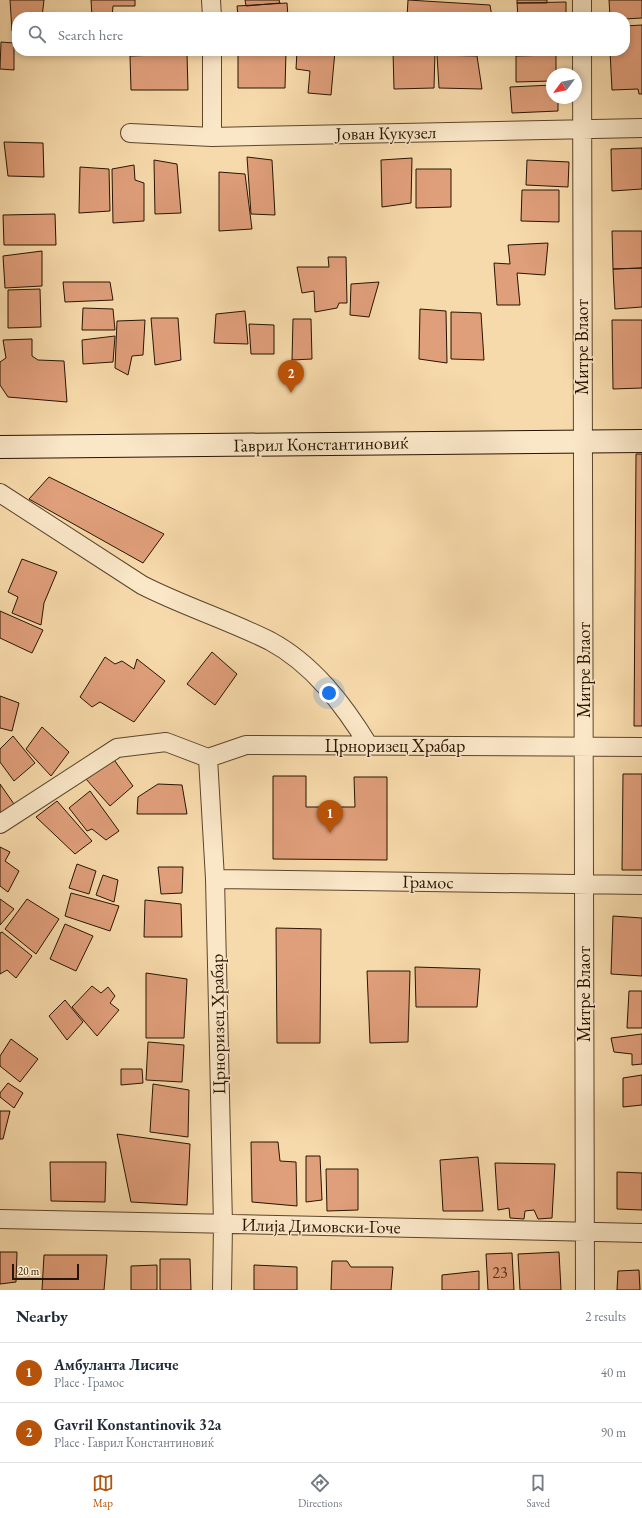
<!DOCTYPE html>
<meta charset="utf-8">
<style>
:root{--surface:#fff;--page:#f6f6f7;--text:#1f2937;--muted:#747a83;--line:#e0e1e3;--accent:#b45309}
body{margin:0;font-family:"EB Garamond",serif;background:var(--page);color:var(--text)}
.compass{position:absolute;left:546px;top:68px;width:36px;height:36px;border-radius:50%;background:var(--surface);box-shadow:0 2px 6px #0003;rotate:238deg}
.scale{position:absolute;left:12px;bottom:10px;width:67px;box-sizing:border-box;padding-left:4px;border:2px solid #271401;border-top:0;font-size:11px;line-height:14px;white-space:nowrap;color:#271401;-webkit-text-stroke:3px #fae7c8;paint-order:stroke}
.you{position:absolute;left:329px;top:693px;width:14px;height:14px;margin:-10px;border:3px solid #fff;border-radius:50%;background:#1a73e8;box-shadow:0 0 0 6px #1a73e833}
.badge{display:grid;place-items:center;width:26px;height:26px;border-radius:50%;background:var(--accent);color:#fff;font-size:13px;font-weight:700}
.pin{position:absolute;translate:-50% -33px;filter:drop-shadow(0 1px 2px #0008)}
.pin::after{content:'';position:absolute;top:21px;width:14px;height:12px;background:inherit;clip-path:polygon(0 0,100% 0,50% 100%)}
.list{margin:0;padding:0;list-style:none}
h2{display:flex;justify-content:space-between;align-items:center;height:52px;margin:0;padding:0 16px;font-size:17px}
h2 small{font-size:13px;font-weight:400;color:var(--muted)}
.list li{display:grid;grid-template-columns:26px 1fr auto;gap:12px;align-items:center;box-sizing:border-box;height:60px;padding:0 16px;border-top:1px solid var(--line)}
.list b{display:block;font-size:15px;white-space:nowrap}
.list p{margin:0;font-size:13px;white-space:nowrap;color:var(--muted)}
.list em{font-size:13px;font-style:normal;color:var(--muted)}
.icon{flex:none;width:22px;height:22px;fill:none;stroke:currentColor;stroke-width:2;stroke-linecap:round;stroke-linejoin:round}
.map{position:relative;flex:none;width:642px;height:1290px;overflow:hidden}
.search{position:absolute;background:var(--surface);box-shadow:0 2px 6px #0003;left:12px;right:12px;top:12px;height:44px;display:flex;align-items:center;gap:10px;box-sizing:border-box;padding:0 14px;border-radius:16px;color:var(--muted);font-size:15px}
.sheet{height:172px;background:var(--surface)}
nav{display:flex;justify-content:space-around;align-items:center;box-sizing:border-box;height:56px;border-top:1px solid var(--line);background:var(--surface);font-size:11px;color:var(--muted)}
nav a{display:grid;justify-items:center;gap:2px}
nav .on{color:var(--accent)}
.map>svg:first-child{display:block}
.building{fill:#e09f7b;stroke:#271401}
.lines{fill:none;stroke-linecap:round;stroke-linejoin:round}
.street-casing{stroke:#5b462c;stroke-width:20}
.secondary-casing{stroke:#271401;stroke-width:24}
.street{stroke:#fae7c8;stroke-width:18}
.secondary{stroke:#fae7c8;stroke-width:22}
.labels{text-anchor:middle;stroke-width:3;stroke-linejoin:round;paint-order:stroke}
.number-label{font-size:16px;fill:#553720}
.street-label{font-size:18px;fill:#271401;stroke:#fae7c8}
</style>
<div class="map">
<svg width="642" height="1290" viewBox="0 0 642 1290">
<rect width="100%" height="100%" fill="#f7daab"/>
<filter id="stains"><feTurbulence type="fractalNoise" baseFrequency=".005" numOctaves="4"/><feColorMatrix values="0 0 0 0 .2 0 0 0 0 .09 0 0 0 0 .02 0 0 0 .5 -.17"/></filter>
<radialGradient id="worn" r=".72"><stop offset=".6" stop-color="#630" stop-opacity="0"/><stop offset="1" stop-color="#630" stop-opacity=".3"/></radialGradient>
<path class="building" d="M10,0H44L42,17H17V30L12,31Z
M91,0H135V6H113L112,17H92Z
M245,0H279L280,3L246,6Z
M408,0L490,5L492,17H407Z
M517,0H547V3H517Z
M609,0H642V18L625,19V17H610Z
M566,2V17H518L517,3Z
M287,3L288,17H238L237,6Z
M642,25V94H639L638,89L612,90L610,51H625V26Z
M1,42L14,43V70L0,69Z
M238,51H286L285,88H238Z
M297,51H335L331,95L308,93L310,71L296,69Z
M393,51H435L434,88L394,89Z
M187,54L188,90H131L130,56Z
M437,55L477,56L482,89L439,88Z
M556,55V74H552V81L516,82V56Z
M552,85V98H558V111L512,113L510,87Z
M4,142L43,143L44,177L8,176Z
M642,148V189L612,191L611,149Z
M247,157L272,160L275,215L251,214Z
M412,158L411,203L382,207L381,160Z
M154,160L177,164L181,213L155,214Z
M527,160L569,162L568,187L526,185Z
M134,165L135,180L144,183V221L113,223L112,169Z
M80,167L109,169L110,211L79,213Z
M416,169H451V207L416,208Z
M219,172L245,174L252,229L219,231Z
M522,190H559V222L521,221Z
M55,214L56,245H4L3,215Z
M612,231H642V268L613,269Z
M548,243L545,275L517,273L520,305H497L494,263L510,264L508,245Z
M42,251V286L5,288L3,256Z
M328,257H346L347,303H339L337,308L315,312L314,291L302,293L297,267H329Z
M642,268V307L615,309L613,269Z
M63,282H110L113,300L65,302Z
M379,282L369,317L350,315L351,284Z
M40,289L41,327L8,328V290Z
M83,308L113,309L115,330H82Z
M420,309L446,311L447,363L419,359Z
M245,311L248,344L214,343L216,314Z
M451,312L481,313L484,360L451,359Z
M151,318H178L181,360L155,365Z
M293,319H311L312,359L292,360Z
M145,320L143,355L132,356L128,375L115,368L117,321Z
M612,320H642V388L613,389Z
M249,324L274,325V354H251Z
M115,336L113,362L83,364L82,340Z
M32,339V356L38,360L64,361L67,402L8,397L0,385V362L6,358L3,340Z
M636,454H642V726H634Z
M49,477L164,534L143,563L29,499Z
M22,559L57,572L44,603L41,625L12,613L18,597L8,592Z
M0,611L43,630L32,653L0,638Z
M212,652L237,674L215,705L187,684Z
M105,657L115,664L122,661L134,669L137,659L165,681L134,722L100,702L92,707L80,697Z
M0,696L19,703L12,731L0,728Z
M42,727L69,752L51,776L26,749Z
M13,736L35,763L14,781L0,762V749Z
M112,757L133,786L110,806L86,779Z
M623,774H642V870H622Z
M273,776H306V807H355L354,777H387V860L273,859Z
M0,784L14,804L0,814Z
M158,784L182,785L187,814H137L138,797Z
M90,791L119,831L106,840L92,829L87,831L69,808Z
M57,801L92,841L75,854L36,817Z
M0,847L10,852L5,861L19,871L8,892L0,886Z
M77,864L96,871L89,894L69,888Z
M158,867H183L182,893L161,894Z
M103,875L118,880L114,902L96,895Z
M71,893L119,906L110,931L65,916Z
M0,899L14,909L0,925Z
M27,899L59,919L36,954L5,929Z
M145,900L181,904L182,937H144Z
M613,916L642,918V976L611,974Z
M65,924L93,936L76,971L50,959Z
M276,928L321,929L320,1043H277Z
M2,932L32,956L16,978L7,970L0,974V933Z
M415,967L480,969L477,1007H416Z
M367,971H410L408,1042L370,1043Z
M146,973L187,979L184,1038H146Z
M92,986L101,993L108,987L115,996L110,1003L119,1010L97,1036L72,1007Z
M629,991H642V1028H627Z
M65,1000L83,1022L67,1040L49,1016Z
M642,1034V1064L632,1065V1054L614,1052L611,1038Z
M11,1039L38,1059L20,1082L0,1066V1056Z
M148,1042L184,1045L182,1082L146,1080Z
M121,1069H142L143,1083L121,1085Z
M642,1075V1105L623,1107V1078Z
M8,1083L23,1093L14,1108L0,1097V1093Z
M153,1084L189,1090L188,1137L150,1132Z
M0,1111H10L3,1139H0Z
M117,1134L190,1144L187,1205L131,1202Z
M251,1142H278L280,1161L296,1162L297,1206L252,1202Z
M306,1156H320L322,1200L306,1202Z
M478,1157L483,1211H443L440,1160Z
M50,1162H106L105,1202L51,1201Z
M495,1163L555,1164L552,1218L538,1219L534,1210L525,1211L524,1219L510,1218L509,1208L498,1210Z
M326,1169H358V1210L327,1211Z
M617,1172L642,1173V1210L617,1209Z
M0,1252H17L16,1282L0,1284Z
M559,1252L561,1290H520L518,1254Z
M512,1253L514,1290H488L486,1254Z
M44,1255H107L104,1290H42Z
M160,1259H190L191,1290H160Z
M332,1261H347L351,1267H393L391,1290H331Z
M157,1265V1290H131V1266Z
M254,1265L297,1267V1290H254Z
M639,1270L640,1290H617L618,1271Z
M479,1271V1290H442V1275Z"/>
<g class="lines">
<g class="street-casing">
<path id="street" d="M211,0L212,17
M582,0V17
M212,51V137
M582,51L585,1290
M130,133L212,137L642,128
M0,493L142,585C183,606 228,620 270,641C313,664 344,705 369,746
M0,824L117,748L166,742L208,758
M215,879L642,885
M0,1219L642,1233
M222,1290L223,1224L215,879L208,758L246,745L642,747"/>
</g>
<g class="secondary-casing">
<path id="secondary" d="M0,447L642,441"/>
</g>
<use href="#street" class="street"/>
<use href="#secondary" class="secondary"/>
</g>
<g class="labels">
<g class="number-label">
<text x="500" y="1278">23</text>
</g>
<g class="street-label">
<text transform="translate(386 133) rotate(-1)" y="6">Јован Кукузел</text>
<text transform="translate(582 347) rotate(-90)" y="6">Митре Влаот</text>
<text transform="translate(321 444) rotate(-1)" y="6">Гаврил Константиновиќ</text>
<text transform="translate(584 670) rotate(-90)" y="6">Митре Влаот</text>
<text x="395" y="752">Црноризец Храбар</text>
<text transform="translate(428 882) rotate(1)" y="6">Грамос</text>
<text transform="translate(584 994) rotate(-90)" y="6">Митре Влаот</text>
<text transform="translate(218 1024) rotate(-91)" y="6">Црноризец Храбар</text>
<text transform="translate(321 1226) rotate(1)" y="6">Илија Димовски-Гоче</text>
</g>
</g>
<rect width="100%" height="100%" filter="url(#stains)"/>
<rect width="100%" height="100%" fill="url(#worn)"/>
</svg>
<svg class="compass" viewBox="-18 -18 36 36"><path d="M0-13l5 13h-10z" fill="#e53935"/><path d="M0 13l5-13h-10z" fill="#747a83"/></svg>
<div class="scale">20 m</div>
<div class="you"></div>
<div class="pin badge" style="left:330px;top:833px">1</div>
<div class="pin badge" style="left:291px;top:393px">2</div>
<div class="search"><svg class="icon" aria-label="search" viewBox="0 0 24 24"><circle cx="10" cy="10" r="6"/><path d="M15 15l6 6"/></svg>Search here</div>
</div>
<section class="sheet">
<h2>Nearby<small>2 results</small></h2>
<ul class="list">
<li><span class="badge">1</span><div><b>Амбуланта Лисиче</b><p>Place · Грамос</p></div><em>40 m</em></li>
<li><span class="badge">2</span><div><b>Gavril Konstantinovik 32a</b><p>Place · Гаврил Константиновиќ</p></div><em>90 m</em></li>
</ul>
</section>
<nav>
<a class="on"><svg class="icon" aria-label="map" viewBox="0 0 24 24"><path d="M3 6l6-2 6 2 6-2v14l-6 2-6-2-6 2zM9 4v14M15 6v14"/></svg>Map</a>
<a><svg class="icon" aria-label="directions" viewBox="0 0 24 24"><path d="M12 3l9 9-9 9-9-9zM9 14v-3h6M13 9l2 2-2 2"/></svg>Directions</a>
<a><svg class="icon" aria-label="saved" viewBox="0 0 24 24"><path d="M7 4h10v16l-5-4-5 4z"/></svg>Saved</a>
</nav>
